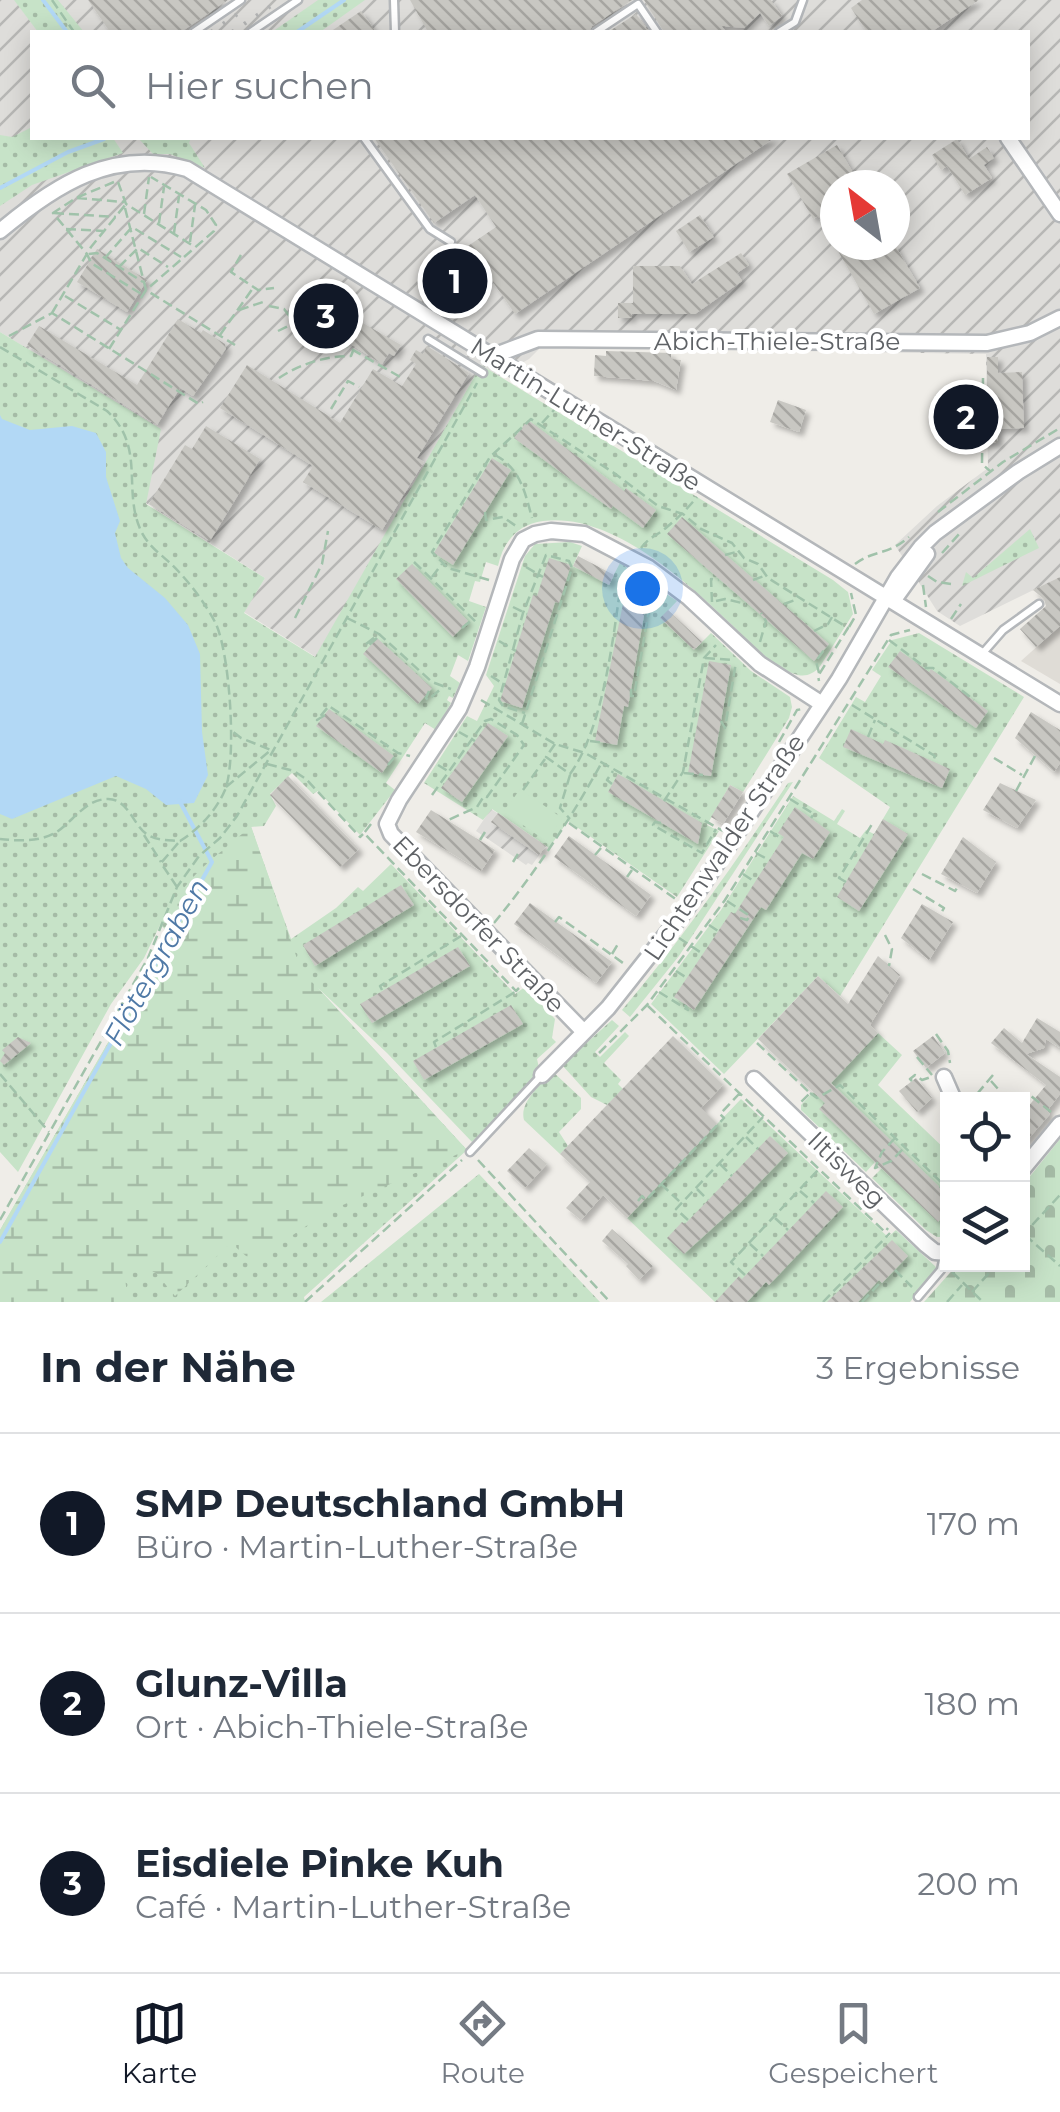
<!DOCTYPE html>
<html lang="de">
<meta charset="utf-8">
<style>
:root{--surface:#fff;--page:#f2f2f3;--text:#1f2937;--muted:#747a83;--line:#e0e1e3;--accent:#111827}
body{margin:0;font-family:Montserrat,sans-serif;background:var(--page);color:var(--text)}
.controls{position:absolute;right:30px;bottom:30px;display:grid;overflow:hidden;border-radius:0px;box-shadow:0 5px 25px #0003}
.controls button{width:90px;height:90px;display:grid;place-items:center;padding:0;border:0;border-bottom:2px solid var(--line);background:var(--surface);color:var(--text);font:50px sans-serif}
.compass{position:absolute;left:820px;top:170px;width:90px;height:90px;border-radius:50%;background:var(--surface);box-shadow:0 5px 25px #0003;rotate:329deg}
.you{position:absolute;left:642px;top:588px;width:35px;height:35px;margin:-25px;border:8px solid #fff;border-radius:50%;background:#1a73e8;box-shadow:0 0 0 15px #1a73e833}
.badge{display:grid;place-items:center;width:65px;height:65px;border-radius:50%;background:var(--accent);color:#fff;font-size:32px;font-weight:700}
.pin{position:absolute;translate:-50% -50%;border:5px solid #fff;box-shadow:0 2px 10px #0006}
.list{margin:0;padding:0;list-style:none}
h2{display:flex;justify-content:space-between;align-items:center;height:130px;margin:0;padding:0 40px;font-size:42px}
h2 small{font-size:32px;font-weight:400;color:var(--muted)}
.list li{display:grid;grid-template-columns:65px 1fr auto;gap:30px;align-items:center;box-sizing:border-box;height:180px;padding:0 40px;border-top:2px solid var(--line)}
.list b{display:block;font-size:38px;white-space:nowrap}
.list p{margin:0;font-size:32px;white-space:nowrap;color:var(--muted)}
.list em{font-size:32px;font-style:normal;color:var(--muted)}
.icon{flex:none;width:55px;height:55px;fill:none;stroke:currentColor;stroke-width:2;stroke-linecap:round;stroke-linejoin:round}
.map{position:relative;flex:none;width:1060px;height:1302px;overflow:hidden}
.search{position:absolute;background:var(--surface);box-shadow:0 5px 25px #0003;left:30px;right:30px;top:30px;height:110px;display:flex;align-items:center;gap:25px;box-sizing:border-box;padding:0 35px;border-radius:0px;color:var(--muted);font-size:38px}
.sheet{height:670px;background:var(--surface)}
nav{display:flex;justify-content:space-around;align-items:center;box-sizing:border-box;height:140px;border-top:2px solid var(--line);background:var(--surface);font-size:28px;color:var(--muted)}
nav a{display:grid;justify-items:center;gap:5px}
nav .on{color:var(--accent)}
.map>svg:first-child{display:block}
.industrial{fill:url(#industrial-furrows);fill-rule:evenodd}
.education{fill:#dfdcd6}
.green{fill:url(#green-dots)}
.wetland{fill:url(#wetland-marsh)}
.cemetery{fill:url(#cemetery-stones)}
.pitch{fill:#c7e3c8}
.water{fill:#b2d8f5}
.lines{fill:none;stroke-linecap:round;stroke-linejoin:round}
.stream{stroke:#b2d8f5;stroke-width:4}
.building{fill:url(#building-back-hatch);filter:url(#shadow)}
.service-casing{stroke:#b4b7ba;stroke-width:11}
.minor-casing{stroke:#b4b7ba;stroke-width:19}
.path{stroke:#a0c2aa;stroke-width:2.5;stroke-dasharray:10 5;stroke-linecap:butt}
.service{stroke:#fff;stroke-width:6}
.minor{stroke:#fff;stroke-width:14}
.rail{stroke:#b3b4b4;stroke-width:4;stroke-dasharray:2.5 12;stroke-linecap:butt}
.labels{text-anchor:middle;stroke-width:8;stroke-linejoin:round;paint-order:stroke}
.street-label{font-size:25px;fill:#5f6266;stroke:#fff}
.water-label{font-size:28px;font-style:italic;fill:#4f79a6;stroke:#fff}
</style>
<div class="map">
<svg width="1060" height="1302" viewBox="0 0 1060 1302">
<defs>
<pattern id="industrial-furrows" width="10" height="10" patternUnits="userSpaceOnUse" patternTransform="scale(2.5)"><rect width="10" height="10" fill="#deddda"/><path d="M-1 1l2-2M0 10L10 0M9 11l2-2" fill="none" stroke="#b7b7b5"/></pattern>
<pattern id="green-dots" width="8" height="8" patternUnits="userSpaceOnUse" patternTransform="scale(2.5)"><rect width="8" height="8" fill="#c7e3c8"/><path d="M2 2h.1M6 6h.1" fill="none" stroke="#a5bba6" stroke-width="1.8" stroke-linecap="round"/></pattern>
<pattern id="wetland-marsh" width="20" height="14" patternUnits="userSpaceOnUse" patternTransform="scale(2.5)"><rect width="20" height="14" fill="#c7e3c8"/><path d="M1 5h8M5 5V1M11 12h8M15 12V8" fill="none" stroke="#a5bba6"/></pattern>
<pattern id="cemetery-stones" width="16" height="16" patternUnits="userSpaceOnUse" patternTransform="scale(2.5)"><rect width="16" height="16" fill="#c7e3c8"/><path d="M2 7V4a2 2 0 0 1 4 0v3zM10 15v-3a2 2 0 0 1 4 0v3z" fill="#a5bba6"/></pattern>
<pattern id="building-back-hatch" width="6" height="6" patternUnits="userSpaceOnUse" patternTransform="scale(2.5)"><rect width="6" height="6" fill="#c8c7c2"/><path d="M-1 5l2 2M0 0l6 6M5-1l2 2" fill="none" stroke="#a6a5a1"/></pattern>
<filter id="shadow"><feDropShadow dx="4.5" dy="4.5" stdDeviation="2.5" flood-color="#0004"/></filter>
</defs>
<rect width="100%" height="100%" fill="#efede8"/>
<path class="industrial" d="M0,0H1060V577L960,626L937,611L895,545L937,506L988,468L986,354L541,347L529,359L499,376L481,365L316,657L244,612L265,578L146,503L31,351L0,332ZM32,32H1028V138H32ZM835,185H895V245H835Z
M491,809L546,846L532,865L528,863L526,865L476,831Z"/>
<path class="education" d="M1060,626V684L1021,661Z"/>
<path class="green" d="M14,0H58L84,32H38Z
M318,0H365L320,32H272Z
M32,127V138H113L123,153L32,185L0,206V135L12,137Z
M138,138H191L189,143L205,168L170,154H153Z
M0,332L161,429L146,504L265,578L244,613L315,657L481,365L833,580L848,592L853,614L819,668C813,673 807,677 798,675C773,669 750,642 732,625C686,581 611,512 543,521C518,524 503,542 498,566L486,562L480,582L475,581L469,601L486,607L468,661L458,655L450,676L460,683L453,698L449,696L447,700L451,703L436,730L425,723L386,783L395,790L360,835L318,791L313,794L292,773L270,794L276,806L264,826L251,827L291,939L336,908L358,887L363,891L391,864L515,994L525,987L555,1019L552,1038L556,1042L537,1059L540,1072L472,1142L387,1053L318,988L467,1150L304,1297L305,1302H0V1230L166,942L165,929L160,925L144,958L111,1004L18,1172L0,1152Z
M1030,529L1039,548L962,586L966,572L973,578Z
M570,542L582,546L573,566L609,584L620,563L677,601L661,618L694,650L711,633L751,671L790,697L792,707L789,718L743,792L730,785L707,825L719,831L677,897L568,821L549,848L492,809L483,820L424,783L467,716L477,721L494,686L486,675L525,556L535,544Z
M919,633L1024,697L840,996L818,976L724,1074L651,1004L721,910L793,796L834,821L842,809L845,811L837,824L860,838L866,830L874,834L890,807L819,758L856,697L865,702L881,676L872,670L892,640Z
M793,782L679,956L630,1017L622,1010C683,938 736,862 788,783Z
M612,1020L619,1026L595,1052L600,1057L625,1032L629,1036L604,1063L621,1080L618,1084L623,1089L607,1105L591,1097L562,1065Z
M878,1033L902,1055L878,1085L947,1151V1237H937L926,1230L872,1178L882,1168L875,1162L866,1172L801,1110V1105L813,1092L818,1096Z
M552,1071L581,1098V1109L559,1132L568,1146L560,1154L524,1120C519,1102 541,1085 552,1071Z
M741,1099L888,1237L896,1230L936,1267V1272L910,1302H715L627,1218Z
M479,1174L600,1302H321Z"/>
<path class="wetland" d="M251,826L301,970L467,1150L327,1212L253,1262L231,1243L175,1296L156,1273L140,1266L125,1278L128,1302H0V1230L166,942C162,890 216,858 251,826Z"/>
<path class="cemetery" d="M1060,1139V1302H924L957,1265L1022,1264L1023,1185Z"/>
<path class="pitch" d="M520,789L562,818L546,841L504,812Z"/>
<path class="water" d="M0,415L2,419L30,430L72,426L96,433L106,452V477L120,521L115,533L121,558L128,568L165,598L188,625L200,654L202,732L208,775L194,803L166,805L146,789L116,776L12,819L0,814Z"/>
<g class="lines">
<path class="stream" d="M43,0L67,32
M297,32L344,0
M0,188L68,152L104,139
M0,1242L212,862L179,800"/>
</g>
<path class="building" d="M88,0H228L181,32H110Z
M410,0H632L592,26L589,32H428Z
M644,0H771L782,16L769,26L760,13L744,28L722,26L726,32H664Z
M862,0H979L931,32H867L851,8Z
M361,11L376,32H330Z
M636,14L649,32H608Z
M374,138H774L515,314L486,272L479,273L472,263L478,260L468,246L496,227L475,195L434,223Z
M957,139L969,159L987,147L994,158L984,165L992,178L965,195L947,166L941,170L932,155Z
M837,145L860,185H835V245H895L920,288L874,314L818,216L813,219L787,174Z
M700,215L714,237L689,252L676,231Z
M97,249L147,280L127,312L77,282Z
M741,253L749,265L737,273L742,281L695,314H632V318H618V303H633V266H680L692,284Z
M323,300L401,345L394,356L389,353L382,364L311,319Z
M178,319L201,333L203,330L225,344L226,349L193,396L180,388L157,425L27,345L39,326L137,385Z
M427,346L469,373L417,458L424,462L382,530L303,482L313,466L220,408L247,365L340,423L373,369L402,386L416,364L410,360L416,350L423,354Z
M606,351L671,353V359L681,360L676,390L654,381L594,376L595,355L606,356Z
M987,357H998V373L1022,372L1024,428L998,429V443H956L957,413H935V395L987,396Z
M778,400L806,410L799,432L770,422Z
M528,420L624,491L626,488L656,510L643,528L613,506L611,509L514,438Z
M206,426L260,459L210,541L149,504L185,445L192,449Z
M492,458L511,470L453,565L434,553Z
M682,517L829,644L814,661L667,534Z
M578,556L614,575L609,585L573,566Z
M549,558L571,565L559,603L555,602L522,708L500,701L533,595L537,596Z
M412,564L468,621L453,637L396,579Z
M1060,577V626L1036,647L1020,629L1046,606L1044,599L1033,590Z
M625,594L647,598L628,707L624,706L617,745L595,741Z
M668,610L702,642L696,648H692L660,618Z
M377,638L432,688L418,704L363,654Z
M900,651L929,672L931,669L988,711L976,728L888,667Z
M709,661L731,665L711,776L688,773Z
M329,709L394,756L382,773L316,726Z
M1031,712L1060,730V763L1054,772L1015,738Z
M488,723L508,736L462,802L441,788Z
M851,729L883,744L885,740L950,769L942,788L843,747Z
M618,774L702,823L698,844L608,792Z
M288,776L359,849L340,867L270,795Z
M1000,783L1036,800L1017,828L983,810Z
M730,785L743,792L723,824L711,817Z
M795,807L830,832L813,859L802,853L766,910L761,907L694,1010L674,997L731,912L735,914L755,882L784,837L778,833Z
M431,810L495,850L481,871L416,832Z
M498,813L546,846L539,855L491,822Z
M883,819L908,834L859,911L837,897Z
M569,836L651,895L636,916L554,857Z
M963,837L996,862L977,893L941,874Z
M401,885L414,905L315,966L303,945Z
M530,903L612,962L596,983L514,924Z
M922,904L953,922L929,960L901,938Z
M458,947L470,966L372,1023L360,1004Z
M878,956L900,975L870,1025L878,1033L831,1083L948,1195V1211L938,1222L819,1109L825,1103L758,1039L818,976L848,1004Z
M511,1005L523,1024L424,1080L413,1061Z
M1037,1018L1060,1032V1048L1046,1039L1044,1048L1026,1054L1060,1077V1094L1047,1111L1050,1114L1022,1146V1114L1046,1085L991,1043L1004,1028L1022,1043Z
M673,1036L723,1085L701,1108L717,1124L627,1218L603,1195L581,1220L566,1208L590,1182L560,1154Z
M933,1036L945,1053L926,1068L913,1051Z
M18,1037L31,1043L4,1065L0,1061L5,1053L2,1050Z
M916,1078L932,1098L917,1112L899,1091Z
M770,1136L788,1153L738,1205L684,1254L667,1238L682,1222L685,1224Z
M529,1148L547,1164L525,1188L507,1171Z
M826,1191L843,1207L769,1285L766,1282L747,1302H715L739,1276L742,1279Z
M612,1229L653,1266L639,1280L626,1266L628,1264L602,1241Z
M892,1240L908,1256L882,1283L879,1280L858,1302H827Z"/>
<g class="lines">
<g class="service-casing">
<path id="service" d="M394,0L395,32
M194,32L241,0
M251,32L298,0
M596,32L638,4L657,32
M779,32L795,22L803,0
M364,138L430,229L451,242
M428,339L483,373
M982,654L1003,630L1039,604
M470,1152L541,1076
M918,1297L941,1270L944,1255"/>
</g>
<g class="minor-casing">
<path id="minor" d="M1008,138L1060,214
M0,231C55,185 113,147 187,169L1060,704
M493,356L538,339L987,343L1030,333L1060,318
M896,597L927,554
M584,1032L391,834L387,824L399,800L459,709L477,667L512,559L523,540L535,534L551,531L584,534L649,568L689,598L760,664L822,704
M542,1075L608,1008L687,908L839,679L898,577L921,547L935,533L1018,472L1060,446
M944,1077L954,1100
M754,1079L925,1244L935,1252L948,1253
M1022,1170L1060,1124"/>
</g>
<path class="path" d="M52,0L74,32
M114,182L76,198L53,213L87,254L91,263L143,295
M118,182L126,204L195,247
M77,198L124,202
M125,208L146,290L235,345
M54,213L116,217
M144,214L149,177
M159,223L164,187
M66,229L103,231
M174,233L179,196
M190,242L195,205
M89,254L97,253L143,282
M241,255L231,272L258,290L274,288
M105,258L132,227L181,257
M119,267L138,248L168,267
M65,296L121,330
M269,306L284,309L295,323
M239,310L266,301
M52,313L91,247L126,204
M278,331L310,315L327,286
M220,335L253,288
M9,336L52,313L199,404L203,402
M339,342L402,378
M0,347L107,411C147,448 121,491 142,533C151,550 167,558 179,572C193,587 206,605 215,622C230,651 237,760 225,790C216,811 199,829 180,841C169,840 158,841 148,835C133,826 129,799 108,799C85,799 73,822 55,833C38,842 19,841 0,839
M109,349L146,290L214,231L216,225L206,210L151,177
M279,378C300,364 325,356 351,356L353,351
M983,378L982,464L990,471
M331,409L348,381L359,387
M542,423L554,410
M495,455C520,468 525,492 532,518
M485,512L486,520L503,517L516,526
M938,512L1003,462L1060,428
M641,548C649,537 658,535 667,527C678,518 687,509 697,497
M942,553L960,533
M725,555L736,552
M414,562L477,623
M855,564C873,550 889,555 909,537
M526,567L543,577
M928,576L937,582L951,584
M432,577L442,564
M489,580L448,568L432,552L490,457L531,419L614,473L658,506L683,514L701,529L732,543L744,558L758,564L768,578L848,628L818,676L819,681
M753,580L764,576
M923,585L926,607
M620,588L651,593
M716,601L725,599L746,604
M712,602L711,579L719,580
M784,604L798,599
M513,607L527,614
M295,618L322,564L328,531
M347,618L379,634
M951,619L961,604
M849,627L856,615L851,593
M462,628L471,621
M814,631L828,624L832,617
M377,638L368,646L366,644L379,634L432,682L451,689
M889,640L926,668H933L974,700
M499,641L516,651
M760,642L766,621L761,613
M705,658L732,660
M819,673L816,661L824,650
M491,676L505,685
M631,689V696H634L652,593
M429,691L426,698L428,700L443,687
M481,700L555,744L585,753L723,831
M852,705L935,756L933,761
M325,715L317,720L329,706L398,753L410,756
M721,721L725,728L736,662
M522,724L572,568L569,561L546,555L523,613L499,700L503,706L525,713
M459,732L475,741
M868,737L875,720
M590,741L605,743
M779,742L797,710L802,709
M555,744L546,757L570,774C603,729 613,639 621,583L627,572
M994,758L1022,775
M267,764L294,771L306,779L360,837L363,834
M388,765L397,754
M438,765L451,773
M684,773L703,775
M570,775L560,808L570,819
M612,784L607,780L613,771
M226,787L271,750L241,738L232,731
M523,790L545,759
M1016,791L1035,756
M432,795L485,721L491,719L517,735L524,745L487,797L484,796L477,807L446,821
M790,799L814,814L811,818
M664,801L683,772L704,658L716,645
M569,823L677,900
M661,823L655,822L653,825L702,853L716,829
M371,824L364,833L516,991L519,988
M770,831L782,839
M144,835L161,862
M480,840L485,832
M756,853L769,860
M595,855L601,848
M513,862L518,854
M743,874L755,882
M922,874L955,891L959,885
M627,877L632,870
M846,882L839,878L874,821
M177,887L161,863L179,842
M913,889L944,908L940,915
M727,901L750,916L747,920L740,918
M555,922L559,917L623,963
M494,923C535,873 570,820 601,764
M709,925L718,931
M885,935L892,949L889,966
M679,938L703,954
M612,954L618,944
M676,971L687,978
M382,990L380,986L461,936
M659,992L688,1010L684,1004
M648,1006L885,1232L888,1228
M936,1034L948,1051L950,1063
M757,1043L810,1093L800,1103
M436,1047L434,1042L515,992
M599,1053L647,1005L725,900L891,635L910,630
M917,1057L932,1075
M0,1074L49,1132
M912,1081L910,1079L915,1075L922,1080L931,1077
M991,1081L999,1090
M810,1093L817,1098L840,1085L943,1184L940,1188
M977,1094L993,1075
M973,1100L977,1094L980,1097
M1022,1107L1031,1096L1051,1112
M1022,1113H1023
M746,1137L758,1149
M895,1138L882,1152L875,1168L891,1161L904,1148
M478,1160L610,1302
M720,1164L732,1176
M661,1184L680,1202
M697,1189L708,1200
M800,1191L814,1203
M944,1192L948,1188
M638,1201L642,1196L646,1200L724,1118L720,1114L739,1094
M775,1218L788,1230
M0,1220L148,958L177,887L199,856L220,838L237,816L477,383
M688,1220L676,1209L763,1117
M1025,1235L1060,1266
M1022,1236L1060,1195
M750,1244L763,1256
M895,1270L912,1287
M952,1272L983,1302
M745,1275L731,1262L818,1170
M972,1292L997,1264
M305,1302L462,1160
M823,1302L890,1233
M862,1302L879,1284
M947,1302L962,1285"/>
<use href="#service" class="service"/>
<use href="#minor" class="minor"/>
<path class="rail" d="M211,32L242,11
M232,32L280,0"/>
</g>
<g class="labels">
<g class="street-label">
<text x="777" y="350">Abich-Thiele-Straße</text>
<text transform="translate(586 414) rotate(32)" y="9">Martin-Luther-Straße</text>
<text transform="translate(724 847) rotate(-56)" y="9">Lichtenwalder Straße</text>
<text transform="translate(479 924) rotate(46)" y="9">Ebersdorfer Straße</text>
<text transform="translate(847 1169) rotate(44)" y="9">Iltisweg</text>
</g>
<g class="water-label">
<text transform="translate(156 962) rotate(-61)" y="10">Flötergraben</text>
</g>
</g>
</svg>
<div class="controls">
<button><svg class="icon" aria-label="locate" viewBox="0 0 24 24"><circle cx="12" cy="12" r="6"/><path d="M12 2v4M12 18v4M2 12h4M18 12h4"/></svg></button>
<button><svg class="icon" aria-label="layers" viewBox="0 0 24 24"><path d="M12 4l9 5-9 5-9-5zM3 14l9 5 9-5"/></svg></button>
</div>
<svg class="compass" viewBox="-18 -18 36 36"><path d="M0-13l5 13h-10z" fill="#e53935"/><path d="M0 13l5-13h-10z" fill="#747a83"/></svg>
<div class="you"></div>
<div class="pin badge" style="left:455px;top:281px">1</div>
<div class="pin badge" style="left:966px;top:417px">2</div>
<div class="pin badge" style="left:326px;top:316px">3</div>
<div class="search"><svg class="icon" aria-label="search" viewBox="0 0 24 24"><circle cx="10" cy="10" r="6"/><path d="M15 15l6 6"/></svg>Hier suchen</div>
</div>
<section class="sheet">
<h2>In der Nähe<small>3 Ergebnisse</small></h2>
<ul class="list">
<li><span class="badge">1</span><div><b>SMP Deutschland GmbH</b><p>Büro · Martin-Luther-Straße</p></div><em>170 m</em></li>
<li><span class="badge">2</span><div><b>Glunz-Villa</b><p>Ort · Abich-Thiele-Straße</p></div><em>180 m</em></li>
<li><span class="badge">3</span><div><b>Eisdiele Pinke Kuh</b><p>Café · Martin-Luther-Straße</p></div><em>200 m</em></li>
</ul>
</section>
<nav>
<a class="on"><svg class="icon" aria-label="map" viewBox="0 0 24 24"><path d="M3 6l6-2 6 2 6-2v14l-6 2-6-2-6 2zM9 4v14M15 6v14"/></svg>Karte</a>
<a><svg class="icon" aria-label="directions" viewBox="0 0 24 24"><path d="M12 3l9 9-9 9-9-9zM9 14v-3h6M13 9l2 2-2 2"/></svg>Route</a>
<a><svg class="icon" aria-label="saved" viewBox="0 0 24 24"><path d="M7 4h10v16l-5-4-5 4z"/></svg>Gespeichert</a>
</nav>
